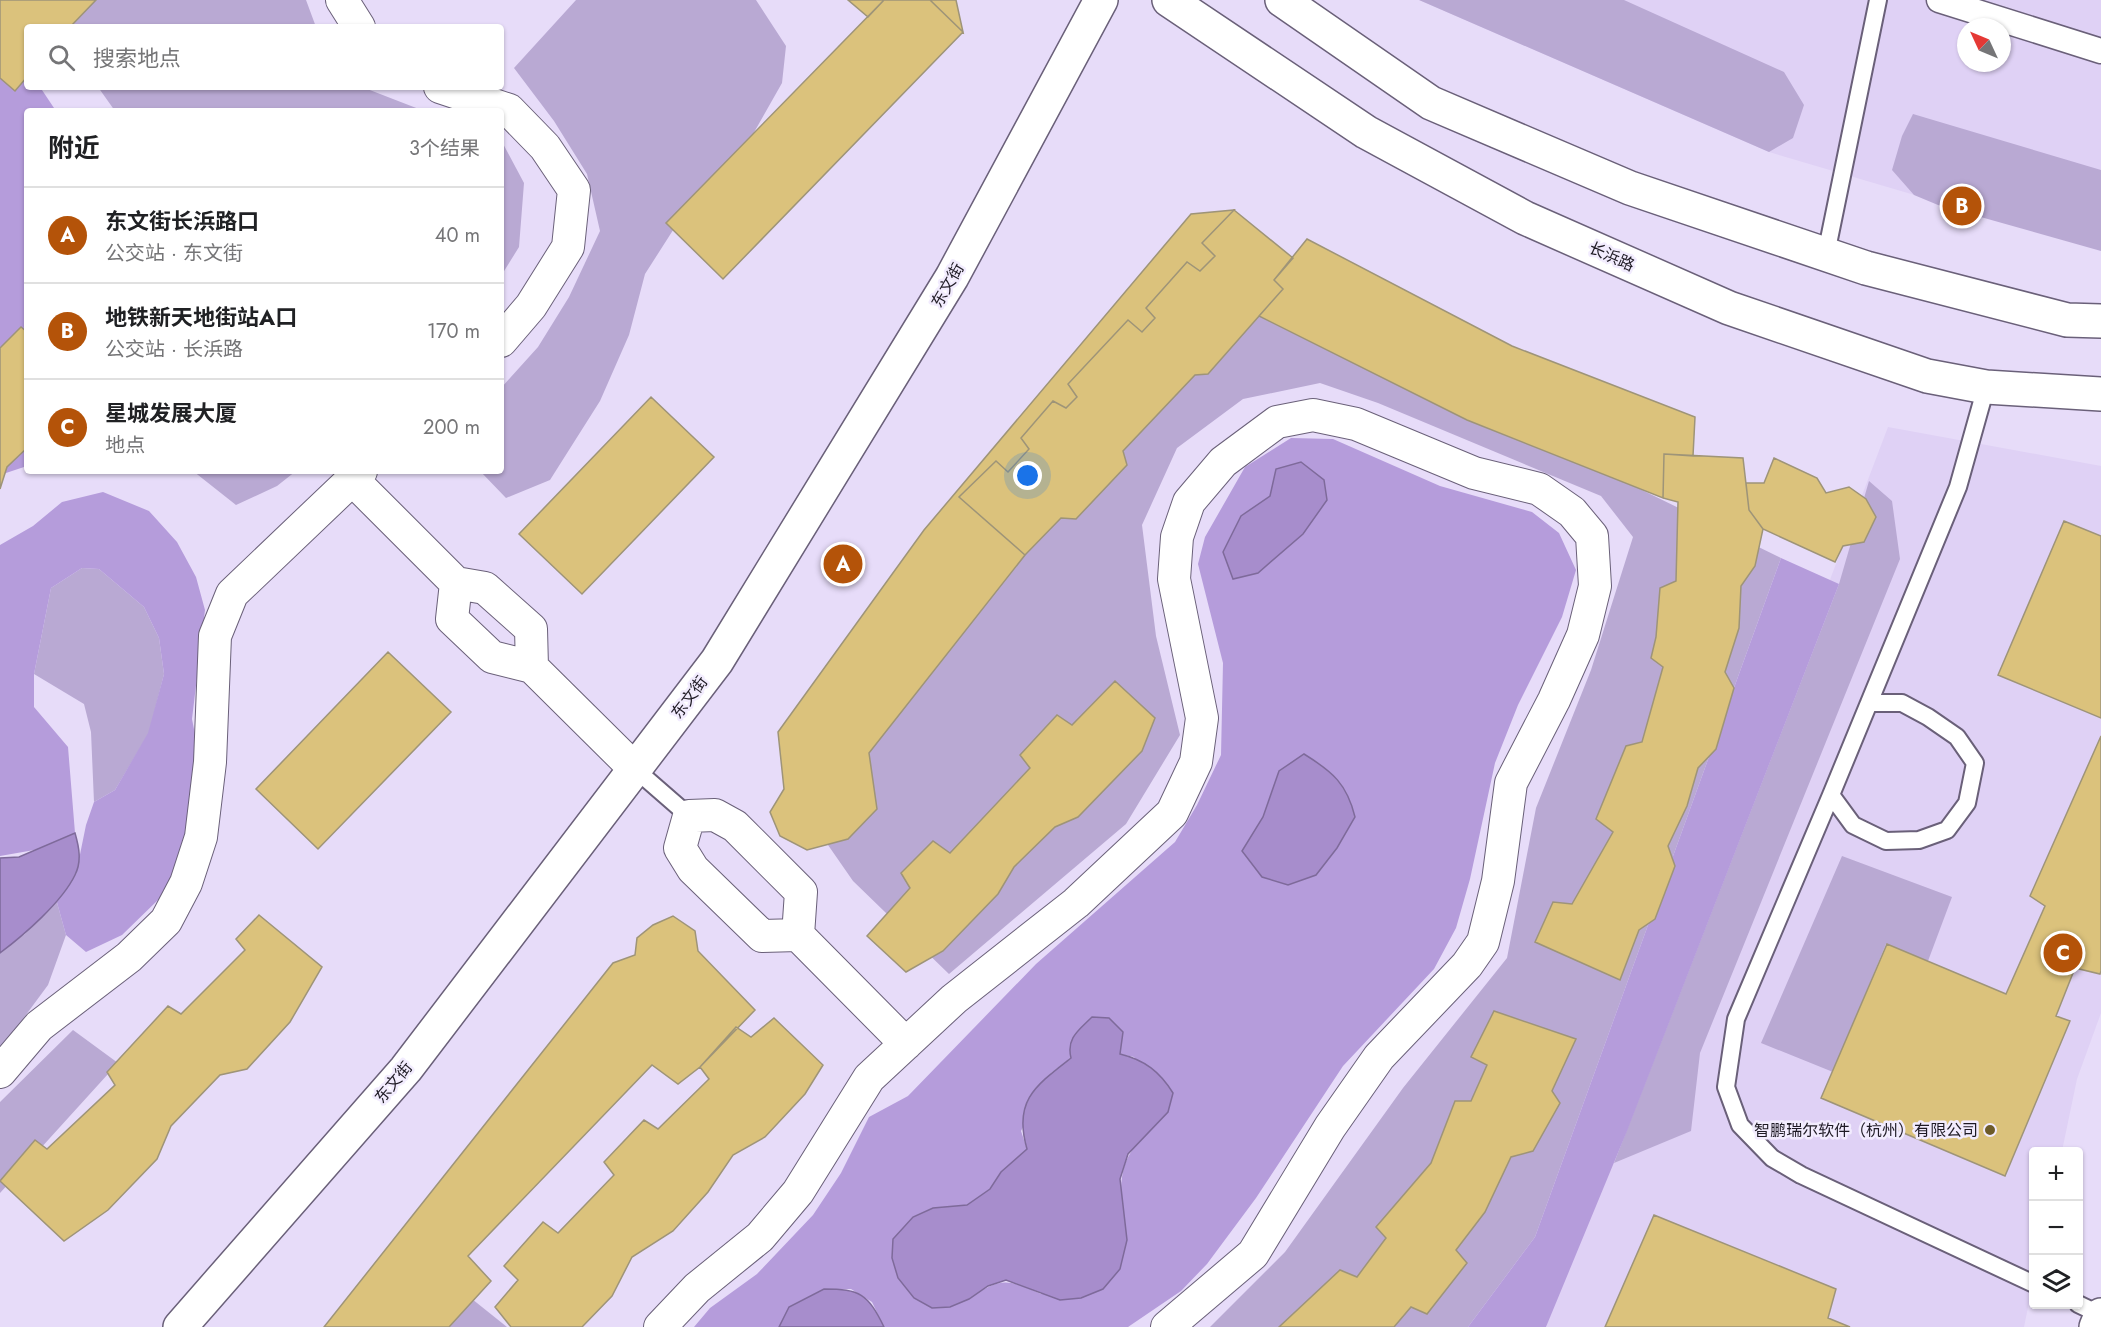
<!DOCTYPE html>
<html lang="zh">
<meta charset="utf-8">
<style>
:root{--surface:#fff;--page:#f6f6f6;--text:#202124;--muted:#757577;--line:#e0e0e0;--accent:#b45309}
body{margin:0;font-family:Jost,"Noto Sans SC",sans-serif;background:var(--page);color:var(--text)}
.controls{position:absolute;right:18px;bottom:18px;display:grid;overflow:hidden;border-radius:6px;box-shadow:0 2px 4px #0004}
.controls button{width:54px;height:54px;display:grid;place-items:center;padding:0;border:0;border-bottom:2px solid var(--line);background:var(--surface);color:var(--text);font:30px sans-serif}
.compass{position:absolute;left:1957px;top:18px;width:54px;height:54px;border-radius:50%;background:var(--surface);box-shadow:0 2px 4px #0004;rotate:314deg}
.you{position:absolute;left:1028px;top:476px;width:21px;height:21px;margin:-15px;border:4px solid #fff;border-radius:50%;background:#1a73e8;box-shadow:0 0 0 9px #1a73e833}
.badge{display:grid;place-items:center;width:39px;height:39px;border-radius:50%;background:var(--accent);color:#fff;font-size:20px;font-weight:700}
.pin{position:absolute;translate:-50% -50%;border:3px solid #fff;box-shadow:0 2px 6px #0006}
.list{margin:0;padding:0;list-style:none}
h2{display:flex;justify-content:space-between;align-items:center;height:78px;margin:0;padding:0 24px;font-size:26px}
h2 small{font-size:20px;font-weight:400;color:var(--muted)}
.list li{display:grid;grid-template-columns:39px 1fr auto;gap:18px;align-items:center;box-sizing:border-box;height:96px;padding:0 24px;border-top:2px solid var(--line)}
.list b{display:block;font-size:22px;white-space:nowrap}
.list p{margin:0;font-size:20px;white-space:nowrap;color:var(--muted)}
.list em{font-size:20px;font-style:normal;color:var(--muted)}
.icon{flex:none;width:33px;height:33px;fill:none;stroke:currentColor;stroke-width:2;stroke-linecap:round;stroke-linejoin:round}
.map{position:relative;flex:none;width:2101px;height:1327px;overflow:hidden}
.search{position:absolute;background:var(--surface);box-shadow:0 2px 4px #0004;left:24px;top:24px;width:480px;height:66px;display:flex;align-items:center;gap:15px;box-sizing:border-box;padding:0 21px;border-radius:6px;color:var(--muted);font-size:22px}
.panel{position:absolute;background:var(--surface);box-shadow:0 2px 4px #0004;left:24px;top:108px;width:480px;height:366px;border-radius:6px}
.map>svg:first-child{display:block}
.built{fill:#dfd1f5;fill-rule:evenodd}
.green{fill:#b9a9d3}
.forest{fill:#b59cdb;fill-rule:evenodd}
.water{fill:#a78dcc;stroke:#7e6a9a;stroke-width:1.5}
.building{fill:#dbc27c;stroke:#9e9478;stroke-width:1.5}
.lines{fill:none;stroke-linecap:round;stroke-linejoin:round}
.service-casing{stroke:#6a6079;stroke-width:20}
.pedestrian-casing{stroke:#6a6079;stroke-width:27}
.minor-casing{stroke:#6a6079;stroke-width:34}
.tertiary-casing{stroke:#6a6079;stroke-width:36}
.secondary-casing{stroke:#6a6079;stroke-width:36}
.service{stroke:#fff;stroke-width:16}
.pedestrian{stroke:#fff;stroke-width:24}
.minor{stroke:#fff;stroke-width:32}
.tertiary{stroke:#fff;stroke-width:33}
.secondary{stroke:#fff;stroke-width:33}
.poi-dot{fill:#6d5b29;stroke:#f2ecfe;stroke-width:2}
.labels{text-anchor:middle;stroke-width:5;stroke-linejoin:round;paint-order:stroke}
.street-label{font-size:16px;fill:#1e1a24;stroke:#f2ecfe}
.poi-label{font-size:16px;fill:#1e1a24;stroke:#f2ecfe;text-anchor:end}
</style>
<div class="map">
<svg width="2101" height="1327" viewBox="0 0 2101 1327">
<rect width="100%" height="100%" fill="#e7dcf9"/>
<path class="built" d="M1419,0H2101V250L1769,152ZM1966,27H2002V63H1966Z
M1888,427L2101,466V1013L2077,1079L2062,1151L2034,1152L2033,1283L2024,1327H1546Z"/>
<path class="green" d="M0,0H306L316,27H31Z
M576,0H756L786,46L782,83L744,150L691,202L645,274L629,335L600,401L550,480L506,498L480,471H501V388L538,347L569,297L600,231L587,174L554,121L514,68Z
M1419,0H1624L1784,72L1804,105L1793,138L1769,152Z
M98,87H362L424,111H115Z
M1913,114L2101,170V251L1938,205L1914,195L1892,170L1902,136Z
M501,140L524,183L519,247L501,276Z
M1237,292L1781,558L1535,1237L1468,1327H1210L1285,1252L1403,1088L1507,958L1536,808L1591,670L1633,537L1601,496L1378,403L1320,383L1243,399L1177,448L1142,525L1156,636L1180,735L1126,824L949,974L853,881L803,809Z
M193,471H296L277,486L236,505Z
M1869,481L1892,501L1900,559L1700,1053L1691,1131L1614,1163L1839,584Z
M82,568L99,569L144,607L159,638L164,674L149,733L115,790L94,802L91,732L84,704L34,674L51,588Z
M1842,856L1952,897L1928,961L1886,944L1833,1072L1761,1043Z
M56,899L66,935L48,985L0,1050V952L25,934Z
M73,1030L118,1063L0,1193V1102Z
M457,1287L507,1327H417Z"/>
<path class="forest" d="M0,54L27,71V87H40L56,111H27V466L0,475Z
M1291,438L1333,439L1440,486L1532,512L1559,533L1576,570L1562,617L1518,705L1495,763L1470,879L1456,928L1434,969L1343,1066L1256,1198L1207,1264L1181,1291L1128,1327H884L872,1302L851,1289H824L789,1307L779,1327H694L710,1308L757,1274L813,1215L841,1173L869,1117L908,1096L1036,964L1175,842L1197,805L1221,755L1223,663L1198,564L1205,537L1245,467ZM1270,496L1303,534L1258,573L1233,579L1241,516ZM1304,754C1333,772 1347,784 1355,817L1337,848L1316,875L1288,885L1262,877L1243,851L1263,817L1279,771ZM1120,1054L1134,1057L1168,1112C1132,1149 1119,1153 1121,1208L1041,1294C1008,1279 1000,1277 969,1299L894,1239L913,1217L933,1208L967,1205L990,1189L1001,1172L1027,1149L1021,1131L1051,1073L1071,1058Z
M103,492L149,511L177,542L196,577L205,610L192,719L200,760L180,867L159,899L122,935L86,952L66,935L56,899L76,874L86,825L94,802L115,790L148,733L164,674L159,638L144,607L99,569L82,568L51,588L34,674V707L68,747L75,833L40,849L0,856V545L33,526L62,502Z
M1781,558L1839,584L1627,1131L1546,1327H1468L1535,1237Z"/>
<path class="water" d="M1301,462L1324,480L1327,500L1303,534L1258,573L1233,579L1223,552L1241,516L1270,496L1276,469Z
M1304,754C1333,772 1347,784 1355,817L1337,848L1316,875L1288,885L1262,877L1242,851L1263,817L1279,771Z
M75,833C79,847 82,861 75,875C62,902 24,935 0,953V858L19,857Z
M1092,1017L1109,1018L1123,1032L1120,1054C1145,1060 1160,1072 1173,1093L1168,1112L1128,1154L1120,1179L1127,1240L1120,1269L1103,1289L1081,1298L1060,1300L1006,1280L988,1286L969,1299L950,1307L932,1308L914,1298L898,1278L892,1258L893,1239L913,1217L933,1208L967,1205L990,1189L1001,1172L1027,1149C1013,1101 1035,1086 1071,1058C1066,1038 1079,1030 1092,1017Z
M824,1289C860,1289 868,1294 884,1327H779L789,1307Z"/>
<path class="building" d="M0,0H96L70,27H27V77L15,91L0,78Z
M848,0H884L868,17Z
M884,0H930L963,32L723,279L666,223Z
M930,0H956L963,32Z
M1234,210L1293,258L1274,280L1283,289L1208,374L1195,375L1123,451L1127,465L1076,519L1061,518L1025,555L959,497L996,461L1008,472L1029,449L1021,438L1053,401L1066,408L1077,397L1068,384L1128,320L1142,332L1155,318L1146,308L1187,262L1200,271L1215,256L1202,243Z
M1234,210L1202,243L1215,256L1200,271L1187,262L1146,308L1155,318L1142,332L1128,320L1068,384L1077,397L1066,408L1053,401L1021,438L1029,449L1008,472L996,461L959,497L1025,555L869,753L877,809L848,839L807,850L780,836L770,812L784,789L778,732L924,530L1191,214Z
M1307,239L1512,346L1695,417L1693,456L1664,454L1663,498L1467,420L1259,316L1283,289L1274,280Z
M21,327L27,332V448L7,467L0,489V348Z
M651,397L714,457L582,594L519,534Z
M1664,454L1743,458L1749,510L1763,529L1755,566L1741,586L1739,628L1725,672L1734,688L1716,749L1698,768L1687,806L1668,846L1675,866L1655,919L1639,930L1620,980L1535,942L1553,902L1572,904L1613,832L1596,819L1626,746L1642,742L1663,667L1651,658L1656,637L1660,588L1676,581L1678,502L1663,498Z
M1774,458L1817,478L1826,493L1849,487L1866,499L1876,517L1864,542L1843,546L1835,562L1763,529L1749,510L1746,483H1764Z
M2064,521L2101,536V718L1998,675Z
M388,652L451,712L318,849L256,789Z
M1115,681L1155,718L1142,751L1078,817L1055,827L1014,867L998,894L943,951L906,972L867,936L910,888L901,873L933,841L950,853L1030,768L1020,755L1057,715L1072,725Z
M2101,736V971L2100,974L2075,968L2056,1016L2070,1021L2005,1176L1821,1098L1887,944L2006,994L2045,906L2030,896Z
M259,915L322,967L290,1022L247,1069L220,1075L171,1126L157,1159L108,1210L64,1241L0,1181L35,1140L47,1149L115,1085L107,1072L168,1006L181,1014L245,950L236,939Z
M673,916L695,931L698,951L755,1010L700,1067L678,1084L652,1065L468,1256L491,1281L449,1327H324L613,963L635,955L637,938L653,925Z
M1494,1011L1576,1039L1552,1091L1560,1103L1533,1151L1511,1157L1485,1212L1456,1250L1467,1263L1427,1314L1411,1307L1394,1327H1279L1340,1270L1357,1277L1386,1238L1376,1227L1431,1163L1455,1101H1471L1487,1065L1471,1057Z
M774,1018L823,1065L805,1094L765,1137L733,1155L708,1192L673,1231L632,1257L612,1296L582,1327H511L495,1307L518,1280L504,1266L543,1222L558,1233L614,1175L604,1162L644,1120L658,1129L709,1079L700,1067L736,1027L751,1037Z
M1654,1215L1836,1289L1828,1318L1850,1327H1605Z"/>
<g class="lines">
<g class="service-casing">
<path id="service" d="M1826,254L1878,0
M1986,387L1958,487L1831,795L1736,1019L1726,1087L1740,1125L1772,1158L1801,1175L2034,1284
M635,769L689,816
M1831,795L1853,825L1886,841L1919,840L1947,830L1967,803L1975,763L1957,737L1928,717L1902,703H1869
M2078,1304L2101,1315"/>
</g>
<g class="pedestrian-casing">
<path id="pedestrian" d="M1939,0L2101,51"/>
</g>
<g class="minor-casing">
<path id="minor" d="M342,0L359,27
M440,87L509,110L545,147L574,190L568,247L531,306L501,341
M352,479L456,583
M532,667L531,629L485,588L456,583L452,619L492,657L532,667L635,769
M715,815L735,826L801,892L798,935L762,936L693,869L680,848L689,816Z
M798,935L906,1044
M0,1072L39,1026L129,957L166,921L186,883L201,837L210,762L215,636L232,594L361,471
M660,1327L697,1288L760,1237L798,1192L869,1078L954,999L1076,903L1172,813L1196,762L1202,718L1174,579L1177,537L1189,502L1223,462L1277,422L1313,415L1356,424L1474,473L1539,489L1572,512L1592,536L1595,586L1583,635L1554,700L1511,783L1498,881L1483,942L1467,965L1379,1057L1330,1127L1253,1254L1167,1327"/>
</g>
<g class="tertiary-casing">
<path id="tertiary" d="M180,1327L406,1069L717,661L952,277L1101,0"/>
</g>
<g class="secondary-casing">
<path id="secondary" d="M1169,0L1366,132L1525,218L1729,308L1927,376L1986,387L2101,394
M1282,0L1431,103L1630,188L1866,268L2067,320L2101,321
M2096,1327L2101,1315"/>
</g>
<use href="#service" class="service"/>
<use href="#pedestrian" class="pedestrian"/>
<use href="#minor" class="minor"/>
<use href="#tertiary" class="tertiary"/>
<use href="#secondary" class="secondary"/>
</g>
<circle class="poi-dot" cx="1990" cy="1130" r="6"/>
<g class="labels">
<g class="street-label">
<text transform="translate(1612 256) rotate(24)" y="6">长浜路</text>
<text transform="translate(947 285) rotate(-60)" y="6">东文街</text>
<text transform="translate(689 697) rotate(-53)" y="6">东文街</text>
<text transform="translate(393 1082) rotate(-50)" y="6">东文街</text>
</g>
<g class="poi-label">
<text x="1978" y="1136">智鹏瑞尔软件（杭州）有限公司</text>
</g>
</g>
</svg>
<div class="controls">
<button>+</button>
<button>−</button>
<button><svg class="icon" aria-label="layers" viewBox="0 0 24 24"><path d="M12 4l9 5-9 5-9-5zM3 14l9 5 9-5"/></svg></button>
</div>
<svg class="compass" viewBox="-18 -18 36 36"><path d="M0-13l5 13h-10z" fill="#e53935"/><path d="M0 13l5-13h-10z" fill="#757577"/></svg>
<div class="you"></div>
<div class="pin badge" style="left:843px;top:564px">A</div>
<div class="pin badge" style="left:1962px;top:206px">B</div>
<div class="pin badge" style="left:2063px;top:953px">C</div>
<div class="search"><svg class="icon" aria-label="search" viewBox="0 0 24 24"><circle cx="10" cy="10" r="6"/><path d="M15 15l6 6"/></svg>搜索地点</div>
<section class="panel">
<h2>附近<small>3个结果</small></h2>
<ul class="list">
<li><span class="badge">A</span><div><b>东文街长浜路口</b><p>公交站 · 东文街</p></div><em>40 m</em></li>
<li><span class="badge">B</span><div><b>地铁新天地街站A口</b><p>公交站 · 长浜路</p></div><em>170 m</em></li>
<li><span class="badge">C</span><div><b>星城发展大厦</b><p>地点</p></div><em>200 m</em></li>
</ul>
</section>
</div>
